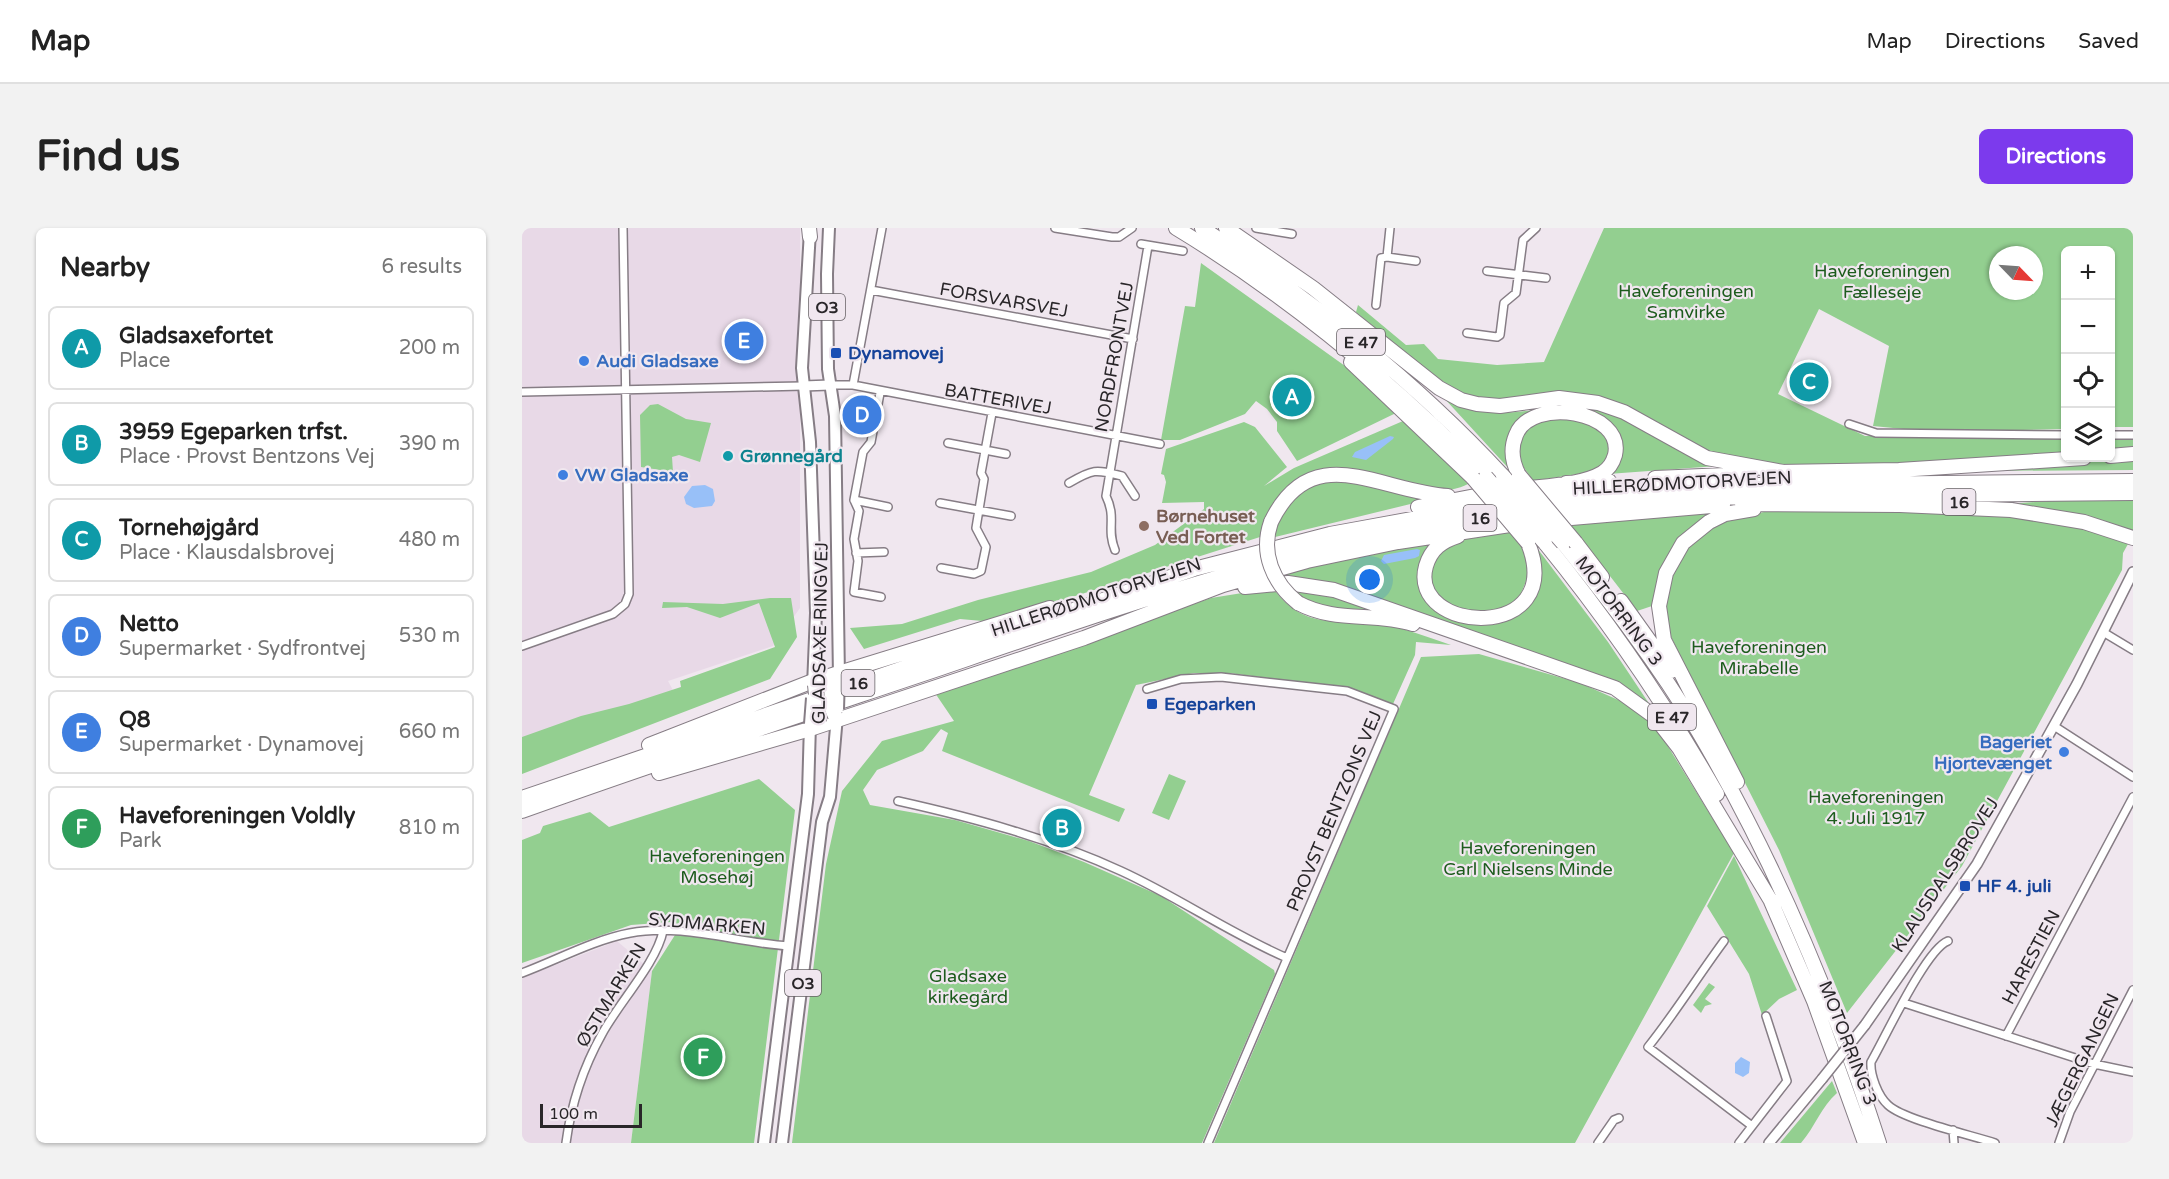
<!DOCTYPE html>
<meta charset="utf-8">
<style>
:root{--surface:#fff;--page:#f2f2f2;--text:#222;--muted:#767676;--line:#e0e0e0;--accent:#7c3aed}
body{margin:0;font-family:"Varela Round",sans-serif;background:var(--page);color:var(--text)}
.controls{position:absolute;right:18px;top:18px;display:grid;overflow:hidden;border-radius:9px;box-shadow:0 2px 4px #0004}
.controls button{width:54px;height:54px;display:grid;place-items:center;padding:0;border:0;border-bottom:2px solid var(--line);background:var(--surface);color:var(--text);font:30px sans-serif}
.compass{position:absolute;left:1467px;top:18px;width:54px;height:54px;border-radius:50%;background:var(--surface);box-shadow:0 2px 4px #0004;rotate:115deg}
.scale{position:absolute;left:18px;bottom:15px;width:102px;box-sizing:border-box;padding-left:6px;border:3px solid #292629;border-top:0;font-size:16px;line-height:21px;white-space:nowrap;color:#292629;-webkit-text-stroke:4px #f0e7ef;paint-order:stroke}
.you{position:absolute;left:848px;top:352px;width:21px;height:21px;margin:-15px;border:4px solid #fff;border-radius:50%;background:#1a73e8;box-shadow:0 0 0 9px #1a73e833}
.badge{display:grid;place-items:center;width:39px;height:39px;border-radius:50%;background:var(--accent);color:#fff;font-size:20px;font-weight:700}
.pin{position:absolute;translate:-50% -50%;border:3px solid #fff;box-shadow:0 2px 6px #0006}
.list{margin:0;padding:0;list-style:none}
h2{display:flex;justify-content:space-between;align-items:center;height:78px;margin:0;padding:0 24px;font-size:26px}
h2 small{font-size:20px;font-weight:400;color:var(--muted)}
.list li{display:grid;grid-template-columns:39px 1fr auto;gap:18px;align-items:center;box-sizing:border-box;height:84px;margin:0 12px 12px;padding:0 12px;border:2px solid var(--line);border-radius:9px}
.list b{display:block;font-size:22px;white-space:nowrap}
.list p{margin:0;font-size:20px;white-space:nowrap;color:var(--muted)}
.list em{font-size:20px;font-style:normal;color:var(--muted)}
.icon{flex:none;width:33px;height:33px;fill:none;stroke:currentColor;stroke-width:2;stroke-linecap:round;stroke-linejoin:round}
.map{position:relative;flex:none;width:1611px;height:915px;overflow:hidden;border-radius:9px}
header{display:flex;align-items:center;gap:36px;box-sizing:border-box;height:84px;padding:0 30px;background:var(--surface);border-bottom:2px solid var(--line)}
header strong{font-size:28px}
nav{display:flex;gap:33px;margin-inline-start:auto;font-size:21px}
.intro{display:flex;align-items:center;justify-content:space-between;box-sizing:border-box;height:144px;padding:0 36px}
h1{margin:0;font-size:42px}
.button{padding:15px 27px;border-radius:9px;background:var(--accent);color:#fff;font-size:21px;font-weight:700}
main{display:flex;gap:36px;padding:0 36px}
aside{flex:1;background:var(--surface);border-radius:9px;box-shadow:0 2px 4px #0004}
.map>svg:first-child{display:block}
.built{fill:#e8d9e7}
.green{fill:#93cf90;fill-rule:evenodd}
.water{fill:#98c0f8}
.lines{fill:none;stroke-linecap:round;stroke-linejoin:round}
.minor-casing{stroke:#867d85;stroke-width:10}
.tertiary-casing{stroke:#867d85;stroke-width:12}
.primary-casing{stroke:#867d85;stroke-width:14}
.motorway-casing{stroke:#867d85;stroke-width:16}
.minor{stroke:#fff;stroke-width:7}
.tertiary{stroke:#fff;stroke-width:9}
.primary{stroke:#fff;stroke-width:10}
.motorway{stroke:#fff;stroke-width:14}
.tertiary-bridge-casing{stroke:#867d85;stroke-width:12;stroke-linecap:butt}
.primary-bridge-casing{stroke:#867d85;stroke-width:14;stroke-linecap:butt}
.motorway-bridge-casing{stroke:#867d85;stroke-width:16;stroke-linecap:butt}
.tertiary-bridge{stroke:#fff;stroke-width:9}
.primary-bridge{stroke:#fff;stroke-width:10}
.motorway-bridge{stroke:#fff;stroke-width:14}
.transit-dot{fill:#1a4fb4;stroke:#f0e7ef;stroke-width:2}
.shop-dot{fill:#3f7fe0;stroke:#f0e7ef;stroke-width:2}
.culture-dot{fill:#0f9aa8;stroke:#f0e7ef;stroke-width:2}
.education-dot{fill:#8d6e63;stroke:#f0e7ef;stroke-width:2}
.labels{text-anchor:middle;stroke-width:4.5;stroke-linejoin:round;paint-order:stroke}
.shield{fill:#f0e7ef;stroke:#656064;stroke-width:1.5}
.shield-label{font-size:16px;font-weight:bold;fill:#292629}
.park-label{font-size:18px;fill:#1d5c1d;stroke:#f0e7ef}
.street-label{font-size:18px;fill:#292629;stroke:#f0e7ef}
.transit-label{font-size:18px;font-weight:bold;fill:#164399;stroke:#f0e7ef;text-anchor:start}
.shop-label{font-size:18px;font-weight:bold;fill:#366cbe;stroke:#f0e7ef;text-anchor:start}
.culture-label{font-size:18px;font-weight:bold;fill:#0d838f;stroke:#f0e7ef;text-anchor:start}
.education-label{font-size:18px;font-weight:bold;fill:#785e54;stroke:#f0e7ef;text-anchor:start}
</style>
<header>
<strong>Map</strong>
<nav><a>Map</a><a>Directions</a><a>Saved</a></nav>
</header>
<div class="intro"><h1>Find us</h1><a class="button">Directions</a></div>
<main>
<aside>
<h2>Nearby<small>6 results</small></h2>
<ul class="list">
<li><span class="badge" style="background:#0f9aa8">A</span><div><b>Gladsaxefortet</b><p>Place</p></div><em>200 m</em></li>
<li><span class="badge" style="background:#0f9aa8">B</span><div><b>3959 Egeparken trfst.</b><p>Place · Provst Bentzons Vej</p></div><em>390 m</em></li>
<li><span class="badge" style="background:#0f9aa8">C</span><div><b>Tornehøjgård</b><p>Place · Klausdalsbrovej</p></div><em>480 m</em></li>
<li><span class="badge" style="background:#3f7fe0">D</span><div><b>Netto</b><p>Supermarket · Sydfrontvej</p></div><em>530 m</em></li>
<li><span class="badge" style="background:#3f7fe0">E</span><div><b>Q8</b><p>Supermarket · Dynamovej</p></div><em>660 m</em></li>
<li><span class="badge" style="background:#2e9e5b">F</span><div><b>Haveforeningen Voldly</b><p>Park</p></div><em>810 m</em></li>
</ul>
</aside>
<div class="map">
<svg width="1611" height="915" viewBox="0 0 1611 915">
<rect width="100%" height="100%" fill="#f0e7ef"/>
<path class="built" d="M0,0H278V380L251,418L146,453L153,466L0,529Z
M95,713L130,743L109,915H0V750Z"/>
<path class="green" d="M1082,0H1611V199H1589L1588,22H1544L1543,201L1412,204L1351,198L1367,118L1297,81L1256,166L1343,208L1543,209L1544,230H1588L1589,209H1611V242L1451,243L1384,238L1235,236L1184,226L1085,173H968L940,167L882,126L834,84L836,77L884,117L902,116L916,131L975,137L1022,134ZM1476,27H1512V63H1476Z
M679,35L823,138L874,185L775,233L755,203V194L745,181L734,173L723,186L658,212H639L663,78L673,79Z
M922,170C944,176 970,186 994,184C1018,182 1046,174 1071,179C1114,190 1156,218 1195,238L1086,246L1096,220L1064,185L1005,188L989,243Z
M136,176L164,191L189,195L178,234L157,227L150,229L151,244L119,239L118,187L128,177Z
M1029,188L1057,192L1085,205L1087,231L1075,243L1011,253C1007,246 998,236 996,228C990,206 1012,193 1029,188Z
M881,193L918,225L946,256C888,285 826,210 770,255C752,269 743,288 738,309L472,394L438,391L342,421L328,400L380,396L456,372L569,344L633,317L682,281V274L640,275L644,254L642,247L639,246L644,221L722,194L733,199L765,239L742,258L772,240Z
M804,247L909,271L749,310L765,271Z
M1526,273H1611V307L1601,325L1600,342L1440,638L1325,785L1257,622L1146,403L1143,379L1145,359L1164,317L1186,300L1205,291L1242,284L1399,283Z
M1195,284L1135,355L1130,378L1115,383L1047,295Z
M988,302L1007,325L1009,340L997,371L984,382L943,386L912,368C911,359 907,344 909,336C918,306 964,306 988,302Z
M917,312L898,352C905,362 914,380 924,386C977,417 1028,380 1015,320L1086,414L1136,489L1085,452L758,352L754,345Z
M751,360C783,403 812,390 857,396C882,400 906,409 929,417L894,414L893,427L871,476L835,463L809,458L707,445H672L614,457L567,567L603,581L597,594L420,523L426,505L419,501L401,523L355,542L341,562L348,577L433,592L507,613L562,634L639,668L752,742L753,746L680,915H270L304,636L320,563L360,513L432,493L413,465L689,370Z
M764,361H790L867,387L796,384Z
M248,370H269L275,409L248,451L0,546V509L59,488L107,476L159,459L158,453L253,419L237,375L198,390L165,379L140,380L141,374L201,376Z
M957,426L1058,455L1103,475L1134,499L1212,625L1053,915H692L899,429Z
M647,546L664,553L647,592L630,585Z
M237,551L273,582L232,915H109L130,743L153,707L149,694L109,697L0,735V612L18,605L21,598L68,584L87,599Z
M1212,628L1275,762L1257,771L1240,787L1227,746L1185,678Z
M1187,755L1193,759L1183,771L1190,776L1183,778L1179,785L1171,777Z
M1310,853L1315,865C1299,879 1293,899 1279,915H1258Z"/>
<path class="water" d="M868,208L872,209L871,211L844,232L830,229L833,224Z
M183,257L191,261L193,273L190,278L172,280L164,276L162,269L170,258Z
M895,321L898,322L897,328L893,330L862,336L859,333L862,327Z
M1219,829L1228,834L1227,845L1221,849L1213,845V835Z"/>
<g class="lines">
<g class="minor-casing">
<path id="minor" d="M533,0L590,9H597L610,0
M734,0L770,6
M619,16L661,23
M865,29L894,33
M965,43L1024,50
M349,62L611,111
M854,77L859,30L865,29L868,0
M945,105L975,109L978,107L982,75L994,65L1001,12L1014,0
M308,157H331L638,216
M331,157L360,0
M0,164L281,158
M358,165L349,214L341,224L332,272L337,283L332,311L336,333L332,364L359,369
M1327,196L1354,205L1544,207
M1588,207H1611
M426,215L484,226
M547,255C571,241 573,241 600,248L613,268
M332,272L366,279
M418,275L489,288
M593,322C584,300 595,291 584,268L626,18
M334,325L362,324
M419,340L452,346L459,343L464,319L454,300L462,251L459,245L470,185
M1581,404L1611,422
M0,418L91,386L103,376L107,366L101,0
M625,461L659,451L699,449L825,463L872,481L686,915
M1532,498L1611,549
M376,573C452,590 527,610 599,643C656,669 707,705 765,730
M1202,713C1176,748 1154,784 1126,819L1230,898
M1426,713C1404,721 1363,810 1349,834C1348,847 1356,868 1366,877C1382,892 1449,907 1473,915
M0,745C35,732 71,712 108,705C160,695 215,715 267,718
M1382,775L1572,836L1611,844
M1484,808L1611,569
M1431,902L1432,915
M44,915C49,877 61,840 80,806C96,776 135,734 141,703
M1076,915L1092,892L1097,890
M1217,915L1265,853L1244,788
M1537,915L1548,884L1611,762"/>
</g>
<g class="tertiary-casing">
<path id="tertiary" d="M281,158L308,157
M1343,797L1455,636L1555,456L1611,344
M1247,915L1300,851"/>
</g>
<g class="primary-casing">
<path id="primary" d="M307,0L305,46L306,141L313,188L317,449
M288,3L280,140L288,214L294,385L291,458
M242,915L286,566L288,496
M260,915L300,594L308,569L315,488"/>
</g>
<g class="motorway-casing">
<path id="motorway" d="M287,0L288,9
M654,0C768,69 870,154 964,249
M680,0C791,73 891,151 981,248
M704,0L791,60L917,160L939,172L955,176L978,178L1037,170L1076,175L1102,184L1185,230L1261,244
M829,134L951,250
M1588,228L1611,226
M1253,244L1377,242L1562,230
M997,247C990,234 988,221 994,207C1009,168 1103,182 1093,227C1091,234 1087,241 1080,245C1060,257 1022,258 999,261
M1133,250L1228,246
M1044,255L1087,253
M1008,271L1151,258L1611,253
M1220,276L1378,277L1489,282L1562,294L1611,310
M896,279L974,264
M1015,282L1148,270L1611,265
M1026,292L1201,277
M749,294C790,209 858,264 926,268
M936,308C920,313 909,321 904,338C885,406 1046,416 1006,315
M1023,315C1088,395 1144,477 1195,566
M1041,315C1089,375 1137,437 1176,503C1253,633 1311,772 1357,915
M1054,315L1080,349
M723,359L766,355L812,362L1093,460L1133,489L1157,520L1252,678
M1099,373L1149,443
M776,375C813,395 852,384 891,396
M127,517L291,453L528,380
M137,545L288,501L562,410L701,357L785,333L876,314L1001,295
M1215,554L1142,412L1137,378L1144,345L1161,315L1187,294L1203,286L1232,281
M0,570L672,341L808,306L983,274
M0,583C139,533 279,487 419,440C609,375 789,311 990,286
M1248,671L1292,773L1343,915"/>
</g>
<use href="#minor" class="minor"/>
<use href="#tertiary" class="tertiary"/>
<use href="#primary" class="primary"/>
<use href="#motorway" class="motorway"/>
<g class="tertiary-bridge-casing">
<path id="tertiary-bridge" d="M1300,851L1343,797"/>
</g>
<g class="primary-bridge-casing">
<path id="primary-bridge" d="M316,481L317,449
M288,496L290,470"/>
</g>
<g class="motorway-bridge-casing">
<path id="motorway-bridge" d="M997,247L1054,315
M981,248L1041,315
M964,249L1023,315
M951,250L1006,315
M749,294C738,325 751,355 776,375
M309,452L310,481L313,488
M293,457L297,494"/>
</g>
<use href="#tertiary-bridge" class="tertiary-bridge"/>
<use href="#primary-bridge" class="primary-bridge"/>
<use href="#motorway-bridge" class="motorway-bridge"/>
</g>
<g class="transit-dot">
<rect x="308" y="119" width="12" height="12" rx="3"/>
<rect x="624" y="470" width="12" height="12" rx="3"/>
<rect x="1437" y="652" width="12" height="12" rx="3"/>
</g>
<g class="shop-dot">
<circle cx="62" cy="133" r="6"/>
<circle cx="41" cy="247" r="6"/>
<circle cx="1542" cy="524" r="6"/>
</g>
<circle class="culture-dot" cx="206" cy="228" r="6"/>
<circle class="education-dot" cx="622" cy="298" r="6"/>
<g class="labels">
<g class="shield">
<rect x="287" y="66" width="36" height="26" rx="4.5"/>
<rect x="815" y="101" width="48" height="26" rx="4.5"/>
<rect x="1420.5" y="261" width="33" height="26" rx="4.5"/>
<rect x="941.5" y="277" width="33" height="26" rx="4.5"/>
<rect x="319.5" y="442" width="33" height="26" rx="4.5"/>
<rect x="1126" y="476" width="48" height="26" rx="4.5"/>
<rect x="263" y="742" width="36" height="26" rx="4.5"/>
</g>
<g class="shield-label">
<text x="305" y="85">O3</text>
<text x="839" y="120">E 47</text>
<text x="1437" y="280">16</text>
<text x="958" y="296">16</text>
<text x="336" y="461">16</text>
<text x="1150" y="495">E 47</text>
<text x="281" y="761">O3</text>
</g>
<g class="park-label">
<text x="1360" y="49">Haveforeningen<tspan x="1360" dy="21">Fælleseje</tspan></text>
<text x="1164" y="69">Haveforeningen<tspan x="1164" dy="21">Samvirke</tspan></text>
<text x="1237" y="425">Haveforeningen<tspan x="1237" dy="21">Mirabelle</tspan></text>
<text x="1354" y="575">Haveforeningen<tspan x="1354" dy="21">4. Juli 1917</tspan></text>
<text x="1006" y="626">Haveforeningen<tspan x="1006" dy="21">Carl Nielsens Minde</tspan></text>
<text x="195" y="634">Haveforeningen<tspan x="195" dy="21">Mosehøj</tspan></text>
<text x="446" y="754">Gladsaxe<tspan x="446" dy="21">kirkegård</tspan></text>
</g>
<g class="street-label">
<text transform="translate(482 72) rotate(10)" y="6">FORSVARSVEJ</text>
<text transform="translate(592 129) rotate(-80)" y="6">NORDFRONTVEJ</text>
<text transform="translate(476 171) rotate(10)" y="6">BATTERIVEJ</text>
<text transform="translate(1160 255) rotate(-3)" y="6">HILLERØDMOTORVEJEN</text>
<text transform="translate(574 369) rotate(-18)" y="6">HILLERØDMOTORVEJEN</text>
<text transform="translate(1097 383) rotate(53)" y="6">MOTORRING 3</text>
<text transform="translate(298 405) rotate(-89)" y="6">GLADSAXE RINGVEJ</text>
<text transform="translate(812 583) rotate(-67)" y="6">PROVST BENTZONS VEJ</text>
<text transform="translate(1423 647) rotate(-57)" y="6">KLAUSDALSBROVEJ</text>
<text transform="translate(185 696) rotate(5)" y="6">SYDMARKEN</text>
<text transform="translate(1509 729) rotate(-62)" y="6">HARESTIEN</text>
<text transform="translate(89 767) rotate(-59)" y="6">ØSTMARKEN</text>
<text transform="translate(1326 815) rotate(69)" y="6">MOTORRING 3</text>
<text transform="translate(1560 832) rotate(-64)" y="6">JÆGERGANGEN</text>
</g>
<g class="transit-label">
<text x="326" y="131">Dynamovej</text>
<text x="642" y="482">Egeparken</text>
<text x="1455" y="664">HF 4. juli</text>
</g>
<g class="shop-label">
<text x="74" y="139">Audi Gladsaxe</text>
<text x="53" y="253">VW Gladsaxe</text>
<text x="1530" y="520" text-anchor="end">Bageriet<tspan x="1530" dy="21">Hjortevænget</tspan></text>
</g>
<g class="culture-label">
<text x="218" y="234">Grønnegård</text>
</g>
<g class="education-label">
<text x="634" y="294">Børnehuset<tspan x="634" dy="21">Ved Fortet</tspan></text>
</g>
</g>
</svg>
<div class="controls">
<button>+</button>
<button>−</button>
<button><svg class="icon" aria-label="locate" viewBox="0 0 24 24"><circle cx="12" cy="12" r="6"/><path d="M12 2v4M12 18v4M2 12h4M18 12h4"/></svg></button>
<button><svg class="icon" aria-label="layers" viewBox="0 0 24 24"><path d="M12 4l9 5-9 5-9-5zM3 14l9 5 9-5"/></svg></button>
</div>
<svg class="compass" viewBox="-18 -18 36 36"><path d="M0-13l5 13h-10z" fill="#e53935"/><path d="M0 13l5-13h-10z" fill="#767676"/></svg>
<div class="scale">100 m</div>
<div class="you"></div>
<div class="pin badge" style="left:770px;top:169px;background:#0f9aa8">A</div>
<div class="pin badge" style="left:540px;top:600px;background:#0f9aa8">B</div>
<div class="pin badge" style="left:1287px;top:154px;background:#0f9aa8">C</div>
<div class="pin badge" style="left:340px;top:187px;background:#3f7fe0">D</div>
<div class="pin badge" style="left:222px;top:113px;background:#3f7fe0">E</div>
<div class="pin badge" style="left:181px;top:829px;background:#2e9e5b">F</div>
</div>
</main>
